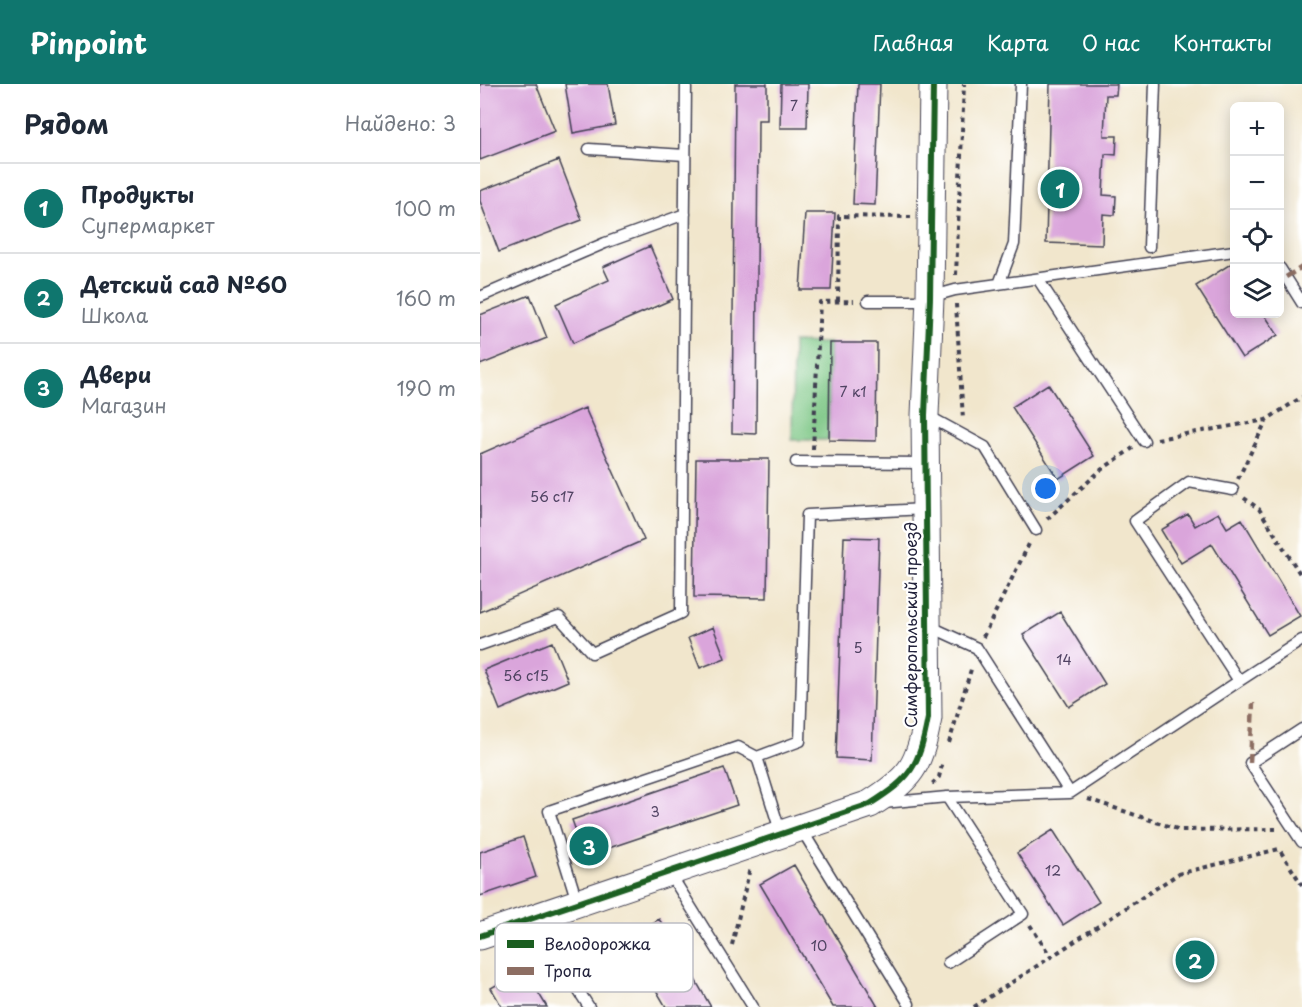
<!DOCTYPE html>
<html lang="ru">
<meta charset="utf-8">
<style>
:root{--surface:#fff;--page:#f2f2f3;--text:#1f2937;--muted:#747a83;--line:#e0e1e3;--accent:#0f766e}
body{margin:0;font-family:"Playpen Sans",sans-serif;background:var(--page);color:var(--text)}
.controls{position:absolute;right:18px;top:18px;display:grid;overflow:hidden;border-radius:9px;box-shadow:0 3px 15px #0003}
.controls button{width:54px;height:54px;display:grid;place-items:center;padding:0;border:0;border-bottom:2px solid var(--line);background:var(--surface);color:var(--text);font:30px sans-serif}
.you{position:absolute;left:566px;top:405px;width:21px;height:21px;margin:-15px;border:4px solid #fff;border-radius:50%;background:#1a73e8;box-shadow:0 0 0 9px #1a73e833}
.badge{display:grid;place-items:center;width:39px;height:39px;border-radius:50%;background:var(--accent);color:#fff;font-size:20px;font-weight:700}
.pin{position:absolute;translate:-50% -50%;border:3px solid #fff;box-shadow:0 2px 6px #0006}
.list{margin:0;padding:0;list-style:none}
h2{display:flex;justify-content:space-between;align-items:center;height:78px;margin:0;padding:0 24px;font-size:26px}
h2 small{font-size:20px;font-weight:400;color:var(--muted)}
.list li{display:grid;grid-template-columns:39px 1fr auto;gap:18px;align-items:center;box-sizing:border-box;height:90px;padding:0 24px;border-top:2px solid var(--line)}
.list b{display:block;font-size:22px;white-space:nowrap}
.list p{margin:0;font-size:20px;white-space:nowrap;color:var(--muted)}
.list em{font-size:20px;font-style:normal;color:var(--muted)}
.icon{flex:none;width:33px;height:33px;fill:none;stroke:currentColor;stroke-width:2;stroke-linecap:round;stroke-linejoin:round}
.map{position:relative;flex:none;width:822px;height:923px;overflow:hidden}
header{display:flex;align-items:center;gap:36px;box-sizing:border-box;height:84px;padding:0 30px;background:var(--accent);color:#fff}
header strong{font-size:28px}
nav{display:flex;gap:33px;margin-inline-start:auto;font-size:21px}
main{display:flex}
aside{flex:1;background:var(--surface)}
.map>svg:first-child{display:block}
.green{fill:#7bc684;stroke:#4e7460;stroke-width:1.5}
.building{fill:#daa5db}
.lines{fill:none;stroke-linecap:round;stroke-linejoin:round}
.service-casing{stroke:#413f51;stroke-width:13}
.tertiary-casing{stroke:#413f51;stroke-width:29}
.path{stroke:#413f51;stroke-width:4;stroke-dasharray:4.5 4.5;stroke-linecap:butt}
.service{stroke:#fff;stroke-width:10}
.tertiary{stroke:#fff;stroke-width:27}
.quiet{stroke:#8d6e63;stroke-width:4.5;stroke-dasharray:9 4.5;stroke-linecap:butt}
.cycleway-casing{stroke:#fff;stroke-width:10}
.cycleway{stroke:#1b5e20;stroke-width:6}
.labels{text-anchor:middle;stroke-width:4.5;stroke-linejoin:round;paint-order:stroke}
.number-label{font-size:14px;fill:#504363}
.street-label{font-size:16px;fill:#22223b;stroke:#fff}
.key{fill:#fff;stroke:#bdbdc4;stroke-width:1.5}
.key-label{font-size:16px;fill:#22223b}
</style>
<header>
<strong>Pinpoint</strong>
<nav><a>Главная</a><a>Карта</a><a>О нас</a><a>Контакты</a></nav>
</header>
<main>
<aside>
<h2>Рядом<small>Найдено: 3</small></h2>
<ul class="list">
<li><span class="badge">1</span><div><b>Продукты</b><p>Супермаркет</p></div><em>100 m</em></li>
<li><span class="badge">2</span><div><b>Детский сад №60</b><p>Школа</p></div><em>160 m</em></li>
<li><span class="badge">3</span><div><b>Двери</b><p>Магазин</p></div><em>190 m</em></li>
</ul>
</aside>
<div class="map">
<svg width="822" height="923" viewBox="0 0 822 923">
<rect width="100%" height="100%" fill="#fff"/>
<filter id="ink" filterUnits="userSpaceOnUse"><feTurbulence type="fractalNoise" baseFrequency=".0167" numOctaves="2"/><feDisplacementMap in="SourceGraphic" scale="12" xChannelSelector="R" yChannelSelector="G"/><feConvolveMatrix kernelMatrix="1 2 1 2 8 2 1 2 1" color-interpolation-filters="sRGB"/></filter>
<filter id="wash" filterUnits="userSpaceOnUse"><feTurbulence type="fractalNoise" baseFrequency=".008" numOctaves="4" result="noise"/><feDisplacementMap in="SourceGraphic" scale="24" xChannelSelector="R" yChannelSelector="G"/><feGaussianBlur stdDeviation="1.35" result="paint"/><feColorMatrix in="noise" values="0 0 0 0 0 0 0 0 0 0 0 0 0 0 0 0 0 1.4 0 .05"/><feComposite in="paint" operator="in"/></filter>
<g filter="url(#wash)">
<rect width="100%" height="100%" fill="#f1e6cc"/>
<path class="green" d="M313,258L350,259L349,356H312Z"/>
<g id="blocks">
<path class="building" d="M0,0H56L75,47L0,76Z
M85,0H128L135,41L93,49Z
M255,0H287V36H278L276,350L252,349Z
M301,0H328L327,44H300Z
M378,0H400L395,121L373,120Z
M570,0H637L636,11H626L624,52H637L636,71L625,70L623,111L636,112L635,131L623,130L622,161L566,159Z
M79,76L102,136L19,168L0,117V107Z
M325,129H355L351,206H320Z
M170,162L193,215L93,259L76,220L129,196L123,183Z
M752,179L754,183V230H784L798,251L762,274L716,202Z
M50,211L67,254L0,281V231Z
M350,259H397L396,357L349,356Z
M568,300L614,372L578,395L532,323Z
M105,324L164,456L0,528V370Z
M216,375H289L287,514L214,513Z
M738,429L747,444L762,435L820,532L788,551L732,460L701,479L681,446L708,430L715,442Z
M364,453L399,454L392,676L356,674Z
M580,528L625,600L589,623L543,551Z
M233,543L245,574L220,584L208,554Z
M72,558L88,597L20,626L4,586Z
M244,684L257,721L105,772L92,736Z
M573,746L619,818L583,841L537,769Z
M43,753L56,793L0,812V768Z
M314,781L398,923H353L280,800Z
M179,835L195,861L231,923H186L146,855Z
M44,885L67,923H22L11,904Z"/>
</g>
</g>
<g filter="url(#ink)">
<use href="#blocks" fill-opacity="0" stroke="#413f51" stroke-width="1.5"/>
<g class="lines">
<g class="service-casing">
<path id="service" d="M109,65L205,71
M669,163L675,0
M800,184L822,219
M558,195L664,357
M519,200L534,160L541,0
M0,213L125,159L205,130
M388,217H436L475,206L754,167
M448,332L505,363L556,446
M316,378L445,379
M449,542L497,564L590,709
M0,561L79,533L112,569L201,529L206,0
M759,597L822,556
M822,645L770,679L822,758
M277,673L301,750
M467,713L543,830L468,879
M403,719L467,713L590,709L759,597L655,437L709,398L753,406
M320,743L429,920
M189,788L273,923
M97,817L69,727L258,663L277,673L320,657L327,431L445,425
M52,834L109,923"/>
</g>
<g class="tertiary-casing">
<path id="tertiary" d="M0,852L390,720C431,694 439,683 448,634L445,331L450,214L453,0"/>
</g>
<path class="path" d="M476,191L484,0
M358,217L359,132L431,133
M476,220L483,335
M677,355L786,336L822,313
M333,365L340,218L374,217
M758,395L786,337
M764,414L779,425L822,493
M567,435L621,386L653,364
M503,553L550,458
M469,659L492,582
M452,700L459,693L463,677
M608,715L700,746L796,745
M550,841L571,873
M252,861L270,784
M494,923L698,790L799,765L822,801"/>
<use href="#service" class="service"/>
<use href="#tertiary" class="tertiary"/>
<path class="quiet" d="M806,193L822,183
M770,679L773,619"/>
<g class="cycleway-casing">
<path id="cycleway" d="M0,852L390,720C431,694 439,683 448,634L445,331L450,214L453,0"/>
</g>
<use href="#cycleway" class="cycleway"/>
</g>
</g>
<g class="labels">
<g class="number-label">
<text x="314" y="27">7</text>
<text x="373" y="313">7 к1</text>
<text x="72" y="418">56 с17</text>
<text x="378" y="569">5</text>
<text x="584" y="581">14</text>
<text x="46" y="597">56 с15</text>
<text x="175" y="733">3</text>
<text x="573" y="792">12</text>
<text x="339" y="867">10</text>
</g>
<g class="street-label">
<text transform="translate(431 541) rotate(-90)" y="6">Симферопольский проезд</text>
</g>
</g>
<rect x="15" y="839" width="198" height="69" rx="9" class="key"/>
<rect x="27" y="856" width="27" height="8" fill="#1b5e20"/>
<rect x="27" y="883" width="27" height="8" fill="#8d6e63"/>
<g class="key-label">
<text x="64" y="866">Велодорожка</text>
<text x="64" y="893">Тропа</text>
</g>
</svg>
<div class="controls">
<button>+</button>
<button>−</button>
<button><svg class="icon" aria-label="locate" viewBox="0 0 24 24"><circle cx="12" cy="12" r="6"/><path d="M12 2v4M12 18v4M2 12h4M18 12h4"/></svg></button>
<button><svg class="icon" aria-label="layers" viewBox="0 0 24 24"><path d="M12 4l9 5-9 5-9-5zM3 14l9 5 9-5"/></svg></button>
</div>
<div class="you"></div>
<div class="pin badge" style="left:580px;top:105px">1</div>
<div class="pin badge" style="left:715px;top:876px">2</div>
<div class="pin badge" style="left:109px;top:762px">3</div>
</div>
</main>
